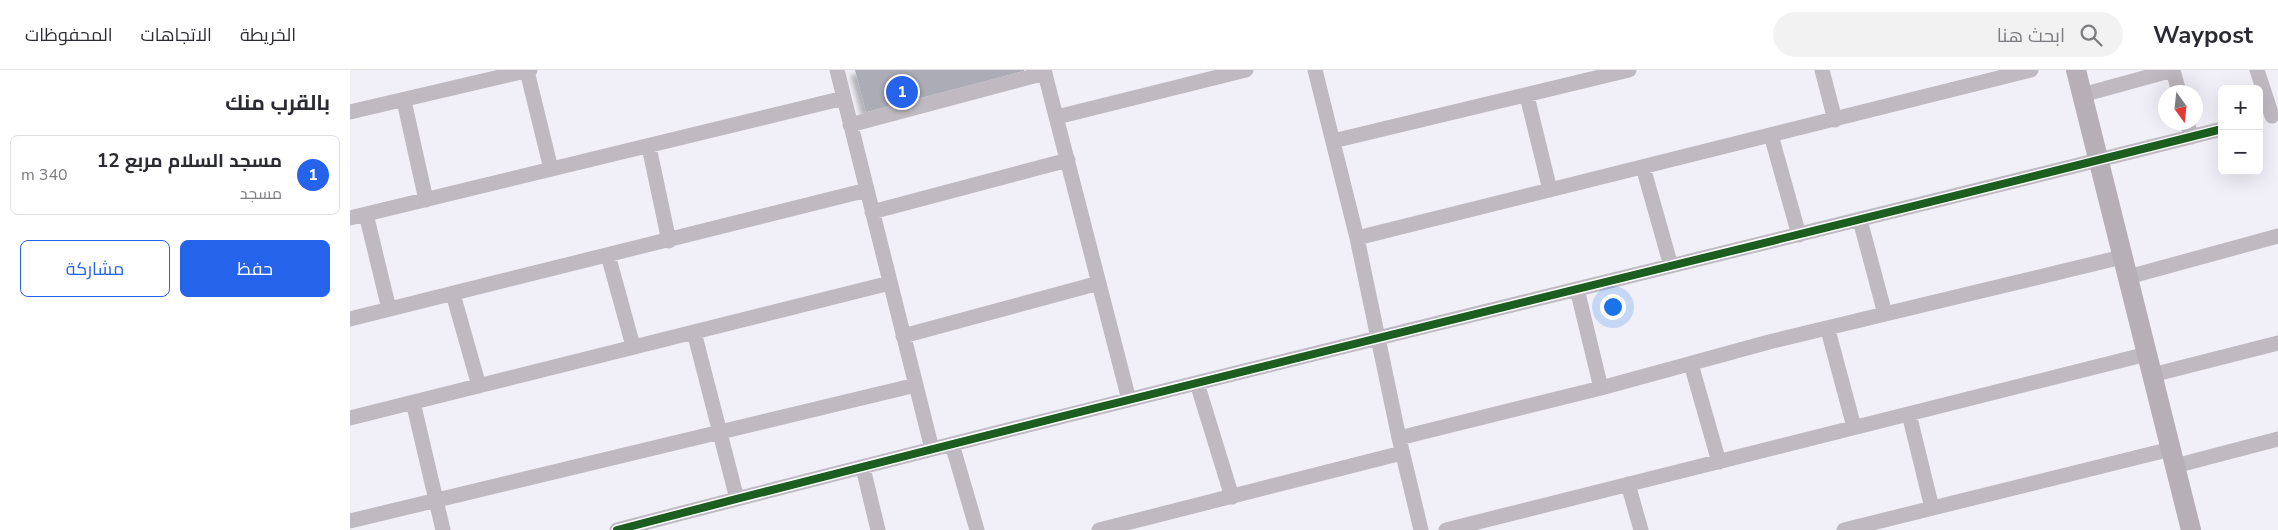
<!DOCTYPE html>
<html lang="ar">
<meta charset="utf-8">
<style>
:root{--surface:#fff;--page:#f2f2f3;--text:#2b2b33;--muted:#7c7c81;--line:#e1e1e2;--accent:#2563eb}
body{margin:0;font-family:"Nunito Sans",Cairo,sans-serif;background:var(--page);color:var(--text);direction:rtl}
.controls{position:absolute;right:15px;top:15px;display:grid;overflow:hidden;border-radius:8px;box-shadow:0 5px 20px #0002}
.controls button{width:45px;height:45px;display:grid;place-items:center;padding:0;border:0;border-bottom:1px solid var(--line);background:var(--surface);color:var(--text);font:25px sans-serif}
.compass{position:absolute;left:1808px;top:15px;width:45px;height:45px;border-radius:50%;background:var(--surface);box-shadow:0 5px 20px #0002;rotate:165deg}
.you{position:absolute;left:1262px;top:236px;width:18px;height:18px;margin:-12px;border:4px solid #fff;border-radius:50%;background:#1a73e8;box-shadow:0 0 0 8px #1a73e833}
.badge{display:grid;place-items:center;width:32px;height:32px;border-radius:50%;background:var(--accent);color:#fff;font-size:16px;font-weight:700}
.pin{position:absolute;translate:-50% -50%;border:2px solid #fff;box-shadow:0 1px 5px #0006}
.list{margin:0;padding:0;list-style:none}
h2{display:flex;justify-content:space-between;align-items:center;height:65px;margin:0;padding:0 20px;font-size:21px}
h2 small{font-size:16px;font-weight:400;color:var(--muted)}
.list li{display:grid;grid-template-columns:32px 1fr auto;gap:15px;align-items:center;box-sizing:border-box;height:80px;margin:0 10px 10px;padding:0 10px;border:1px solid var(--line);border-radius:8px}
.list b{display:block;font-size:19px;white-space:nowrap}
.list p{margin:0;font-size:16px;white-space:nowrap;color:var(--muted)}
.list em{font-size:16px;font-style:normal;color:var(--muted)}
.actions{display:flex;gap:10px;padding:15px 20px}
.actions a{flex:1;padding:11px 0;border:1px solid var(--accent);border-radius:8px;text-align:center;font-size:18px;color:var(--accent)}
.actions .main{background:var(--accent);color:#fff}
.icon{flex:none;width:28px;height:28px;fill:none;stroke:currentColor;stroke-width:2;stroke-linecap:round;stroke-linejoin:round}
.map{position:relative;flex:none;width:1928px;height:460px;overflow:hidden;direction:ltr}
header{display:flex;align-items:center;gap:30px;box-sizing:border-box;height:70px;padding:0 25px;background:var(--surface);border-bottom:1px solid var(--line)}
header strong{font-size:24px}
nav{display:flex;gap:28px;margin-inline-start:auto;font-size:18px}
.search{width:350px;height:45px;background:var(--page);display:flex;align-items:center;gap:12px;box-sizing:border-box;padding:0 18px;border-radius:28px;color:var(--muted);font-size:19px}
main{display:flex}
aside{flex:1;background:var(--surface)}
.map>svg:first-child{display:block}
.building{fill:#abacb5;filter:url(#shadow)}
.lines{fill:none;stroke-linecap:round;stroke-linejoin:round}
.street{stroke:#bfbac1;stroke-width:15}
.secondary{stroke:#b6afb7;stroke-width:20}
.cycleway-casing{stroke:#fff;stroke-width:11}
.cycleway{stroke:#1b5e20;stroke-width:8}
</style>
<header>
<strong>Waypost</strong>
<div class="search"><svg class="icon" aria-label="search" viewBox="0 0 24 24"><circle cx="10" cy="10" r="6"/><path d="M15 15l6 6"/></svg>ابحث هنا</div>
<nav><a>الخريطة</a><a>الاتجاهات</a><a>المحفوظات</a></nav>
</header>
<main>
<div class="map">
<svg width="1928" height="460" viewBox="0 0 1928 460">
<defs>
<filter id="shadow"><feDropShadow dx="-4.5" dy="4.5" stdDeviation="2.5" flood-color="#0004"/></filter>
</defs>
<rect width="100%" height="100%" fill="#f1f0f8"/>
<path class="building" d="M505,0H674V1L516,42Z"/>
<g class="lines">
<path class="street" d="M487,0L582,379
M694,0L779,330
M965,0L1007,168L1049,368L1071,460
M1472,0L1485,50
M1823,0L1829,22
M1907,0L1922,46
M177,1L201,99
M1732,25L1823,0
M1177,26L1200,120
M54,31L76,130
M0,42L180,0
M707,47L896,0
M1837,52L1841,67
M500,55L695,3
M1421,65L1449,165
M983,71L1279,0
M299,77L319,171
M1293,97L1321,196
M522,142L718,90
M16,144L39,239
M0,148L494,28
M1510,150L1535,244
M1007,168L1681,0
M258,185L283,276
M1778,207L1928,166
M1227,219L1251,318
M103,224L129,316
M0,249L517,120
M1478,260L1504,357
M344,262L387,429
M553,266L749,213
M1341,294L1369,392
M1802,305L1928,273
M847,313L882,427
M63,332L93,460
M1559,344L1582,438
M0,348L540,213
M1049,368L1251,318L1419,272L1772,187
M602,374L627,460
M1825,396L1928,369
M513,398L528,460
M1278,414L1291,460
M0,451L566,315
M267,460C800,321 1337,194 1872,59
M749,460L1052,383
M1096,460L1797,284
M1494,460L1821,379"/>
<path class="secondary" d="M1726,0L1841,460"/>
<g class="cycleway-casing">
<path id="cycleway" d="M267,460C800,321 1337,194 1872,59"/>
</g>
<use href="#cycleway" class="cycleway"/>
</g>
</svg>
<div class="controls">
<button>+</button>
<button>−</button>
</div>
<svg class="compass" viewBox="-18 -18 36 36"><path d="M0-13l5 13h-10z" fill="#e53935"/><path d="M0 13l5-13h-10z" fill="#7c7c81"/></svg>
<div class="you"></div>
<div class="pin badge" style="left:552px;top:22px">1</div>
</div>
<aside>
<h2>بالقرب منك<small></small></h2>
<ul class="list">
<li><span class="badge">1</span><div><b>مسجد السلام مربع 12</b><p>مسجد</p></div><em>340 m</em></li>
</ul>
<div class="actions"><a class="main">حفظ</a><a>مشاركة</a></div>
</aside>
</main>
